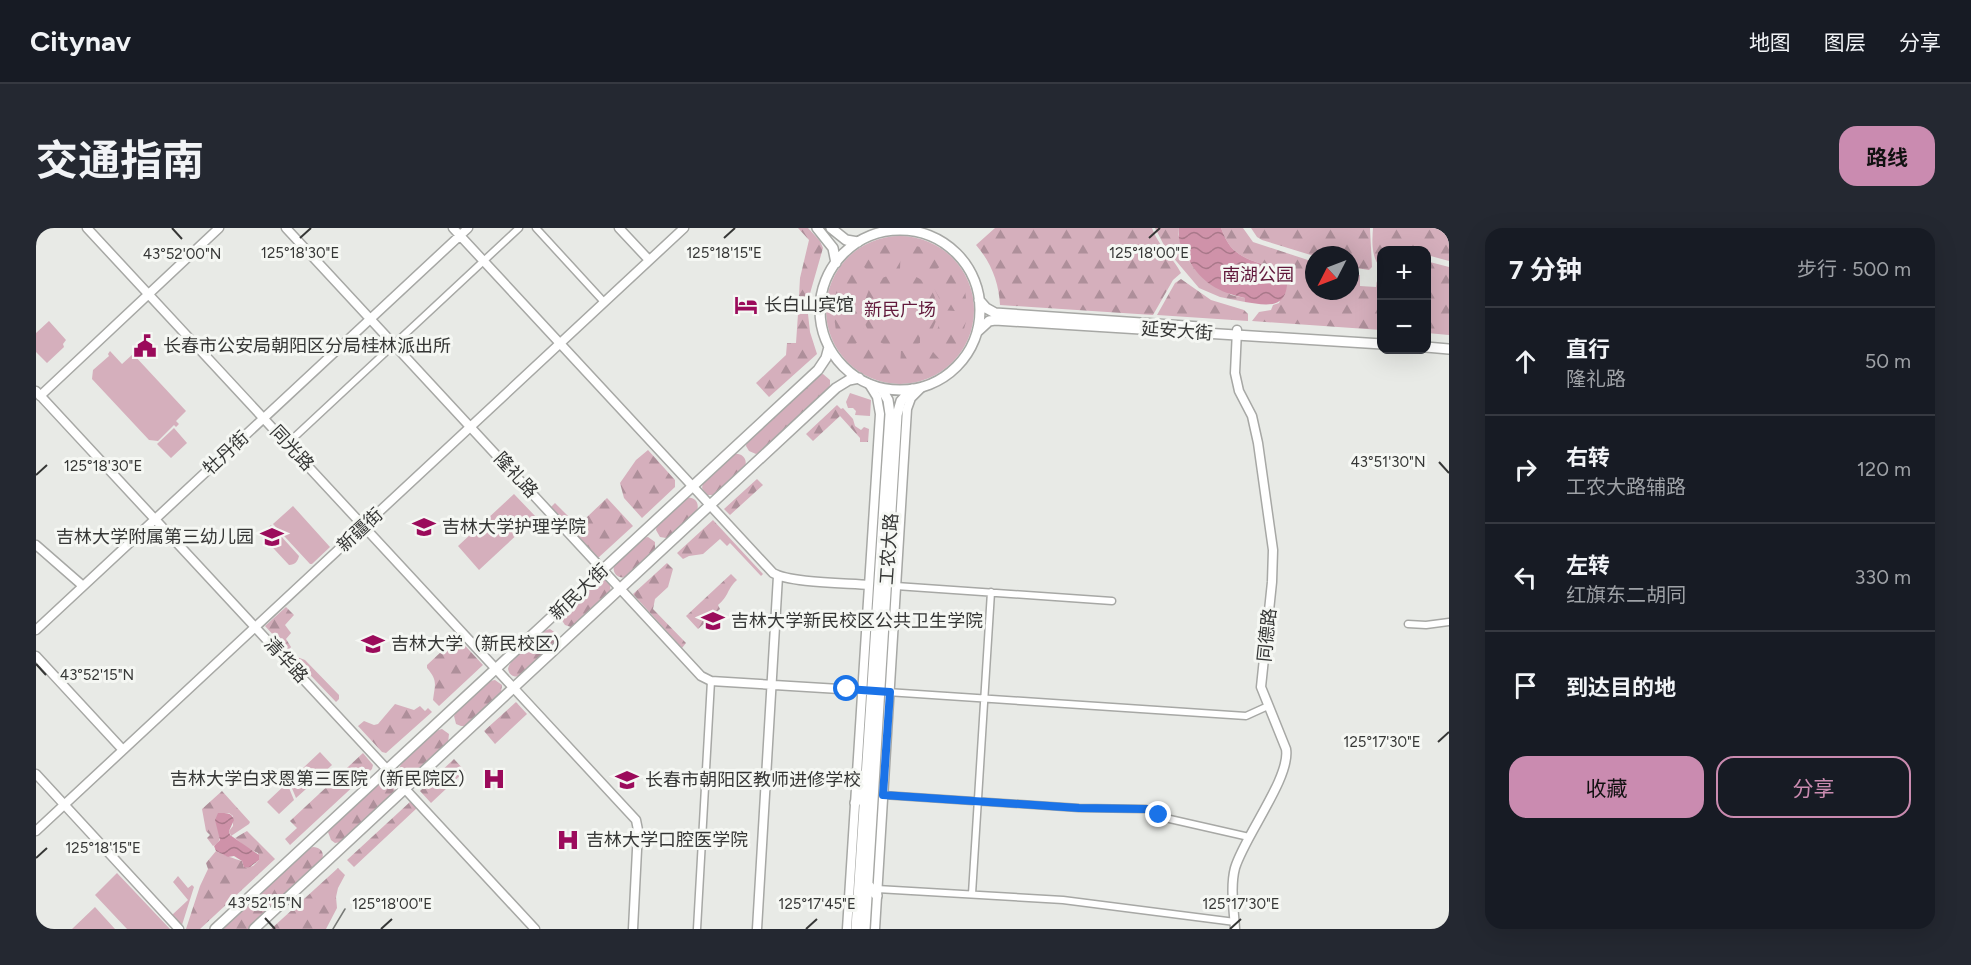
<!DOCTYPE html>
<html lang="zh">
<meta charset="utf-8">
<style>
:root{--surface:#171b24;--page:#242831;--text:#f1f3f6;--muted:#9ea1a6;--line:#363941;--accent:#ca8bb0}
body{margin:0;font-family:Figtree,"Noto Sans SC",sans-serif;background:var(--page);color:var(--text)}
.controls{position:absolute;right:18px;top:18px;display:grid;overflow:hidden;border-radius:12px;box-shadow:0 6px 24px #0002}
.controls button{width:54px;height:54px;display:grid;place-items:center;padding:0;border:0;border-bottom:2px solid var(--line);background:var(--surface);color:var(--text);font:30px sans-serif}
.compass{position:absolute;left:1269px;top:18px;width:54px;height:54px;border-radius:50%;background:var(--surface);box-shadow:0 6px 24px #0002;rotate:228deg}
.stop{position:absolute;width:18px;height:18px;margin:-14px;border:4px solid #1a73e8;border-radius:50%;background:#fff}
.stop.end{background:#1a73e8;border-color:#fff;box-shadow:0 2px 6px #0008}
.list{margin:0;padding:0;list-style:none}
h2{display:flex;justify-content:space-between;align-items:center;height:78px;margin:0;padding:0 24px;font-size:26px}
h2 small{font-size:20px;font-weight:400;color:var(--muted)}
.list li{display:grid;grid-template-columns:39px 1fr auto;gap:18px;align-items:center;box-sizing:border-box;height:108px;padding:0 24px;border-top:2px solid var(--line)}
.list b{display:block;font-size:22px;white-space:nowrap}
.list p{margin:0;font-size:20px;white-space:nowrap;color:var(--muted)}
.list em{font-size:20px;font-style:normal;color:var(--muted)}
.actions{display:flex;gap:12px;padding:18px 24px}
.actions a{flex:1;padding:14px 0;border:2px solid var(--accent);border-radius:18px;text-align:center;font-size:21px;color:var(--accent)}
.actions .main{background:var(--accent);color:#111}
.icon{flex:none;width:33px;height:33px;fill:none;stroke:currentColor;stroke-width:2;stroke-linecap:round;stroke-linejoin:round}
.map{position:relative;flex:none;width:1413px;height:701px;overflow:hidden;border-radius:18px}
header{display:flex;align-items:center;gap:36px;box-sizing:border-box;height:84px;padding:0 30px;background:var(--surface);border-bottom:2px solid var(--line)}
header strong{font-size:28px}
nav{display:flex;gap:33px;margin-inline-start:auto;font-size:21px}
.intro{display:flex;align-items:center;justify-content:space-between;box-sizing:border-box;height:144px;padding:0 36px}
h1{margin:0;font-size:42px}
.button{padding:15px 27px;border-radius:18px;background:var(--accent);color:#111;font-size:21px;font-weight:700}
main{display:flex;gap:36px;padding:0 36px}
aside{flex:1;background:var(--surface);border-radius:18px;box-shadow:0 6px 24px #0002}
.map>svg:first-child{display:block}
.green{fill:#d5afbc}
.forest{fill:url(#forest-firs)}
.water{fill:url(#water-waves)}
.lines{fill:none;stroke-linecap:round;stroke-linejoin:round}
.street-casing{stroke:#a7a8a5;stroke-width:9}
.secondary-casing{stroke:#a7a8a5;stroke-width:11}
.primary-casing{stroke:#a7a8a5;stroke-width:12}
.street{stroke:#fff;stroke-width:6}
.secondary{stroke:#fff;stroke-width:8}
.primary{stroke:#fff;stroke-width:9}
.tram{stroke:#777976;stroke-width:1.5}
.route{stroke:#1a73e8;stroke-width:8}
.ticks{fill:none;stroke:#363736;stroke-width:2}
.labels{text-anchor:middle;stroke-width:6;stroke-linejoin:round;paint-order:stroke}
.park-label{font-size:18px;fill:#621a3c;stroke:#f5f7f3}
.poi-label{font-size:18px;fill:#363736;stroke:#f5f7f3;text-anchor:start}
.street-label{font-size:18px;fill:#363736;stroke:#f5f7f3}
.ticks-label{font-size:15px;text-anchor:middle;fill:#363736;stroke:#f5f7f3;stroke-width:6;stroke-linejoin:round;paint-order:stroke}
</style>
<header>
<strong>Citynav</strong>
<nav><a>地图</a><a>图层</a><a>分享</a></nav>
</header>
<div class="intro"><h1>交通指南</h1><a class="button">路线</a></div>
<main>
<div class="map">
<svg width="1413" height="701" viewBox="0 0 1413 701">
<defs>
<pattern id="forest-firs" width="22" height="20" patternUnits="userSpaceOnUse" patternTransform="scale(1.5)"><rect width="22" height="20" fill="#d5afbc"/><path d="M5 1l3.5 6h-7zM16 11l3.5 6h-7z" fill="#ae8f9a"/></pattern>
<pattern id="water-waves" width="16" height="10" patternUnits="userSpaceOnUse" patternTransform="scale(1.5)"><rect width="16" height="10" fill="#cf92a9"/><path d="M0 5q4-4 8 0t8 0" fill="none" stroke="#a9788a"/></pattern>
</defs>
<rect width="100%" height="100%" fill="#e8eae6"/>
<path class="green" d="M790 82a74 74 0 1 1 148 0a74 74 0 1 1-148 0Z
M13,93L30,112L27,116L28,119L11,135L0,124V105Z
M74,123L86,136L97,126L150,183L140,193L143,196L140,199L138,197L122,213L113,212L56,151L57,142L73,128L72,126Z
M814,165L835,172L834,188L819,187L820,183L817,180H812L810,174Z
M138,200L151,215L135,230L121,216Z
M478,266L500,289L443,342L422,318Z
M257,278L294,319L276,336H274L237,296Z
M235,297L263,328C262,333 259,337 253,337L225,307Z
M284,524L296,537L282,550L266,541Z
M264,543L280,552L260,570L253,553Z
M251,555L258,572L243,586L231,574Z
M81,645L134,701H91L59,667Z
M59,679L79,701H36Z"/>
<path class="forest" d="M762,0H772L784,13L787,20L773,69L763,68L764,50L773,12Z
M959,0H1116C1123,19 1136,28 1145,45L1137,52L1117,87L964,77C963,55 955,34 940,17Z
M1119,0H1143L1142,6L1147,24L1155,36L1195,67L1209,70V74L1184,69L1163,60L1130,21Z
M1185,0H1207L1217,14L1278,34V63H1314V45L1324,47V58L1340,59L1342,47H1345V102L1216,93L1223,84L1235,82L1237,77L1243,75L1251,54L1256,46L1254,42C1236,39 1210,34 1197,21C1191,15 1188,7 1185,0Z
M1215,0H1334L1336,39L1333,42L1314,39V27L1278,28L1226,12L1221,9Z
M1337,0H1413V33L1391,27L1390,22H1346L1345,40C1335,30 1336,13 1337,0Z
M856,15H865L864,41L850,44L838,50L821,31L835,21Z
M872,16L892,21L910,33L890,51L880,44L871,42Z
M1390,33L1413,39V107L1391,105Z
M816,35L834,55L827,65L824,76L797,75L804,52Z
M918,42L929,63L932,84L905,82L903,70L898,60Z
M863,44V54C849,56 840,64 837,77H827L834,59L839,60L844,57L843,51Z
M870,45C889,50 900,63 902,82L892,81C890,67 883,59 870,55Z
M1145,51L1175,72L1208,82L1212,86V93L1121,87L1139,55Z
M797,81L823,83L825,96L830,106L811,124L800,103Z
M826,83L836,84C838,98 846,106 859,110L858,120C840,115 828,103 826,83Z
M762,86H772L774,104L781,126L733,169L720,155L750,127L751,115H760Z
M892,88H902L895,105L886,106L884,110V115L882,116L865,120L866,111C880,108 888,101 892,88Z
M905,89L931,90L925,112L912,130L894,111L902,100Z
M839,115L858,123L856,149L838,145L819,133Z
M889,115L907,135L888,146L863,150L865,123L876,122Z
M787,146L794,152V157L792,162L725,224L720,226L713,223L710,218L711,212L782,147Z
M801,177L805,181L807,180L817,191L819,198L825,202L828,199L833,201L832,214H824V210L804,188L777,213L770,206Z
M612,222L639,252V259L606,290L588,270L584,255L600,232Z
M697,226C706,224 712,231 709,239L679,267H671L666,260L667,254Z
M721,251L727,257L694,287L688,281Z
M571,270L597,298L562,330L515,279L519,275L536,292L541,288L550,290Z
M649,270C658,268 664,274 661,283L635,308L630,310L624,309L620,302L621,297Z
M677,292L727,346L725,348L694,315L691,318L684,311L667,326L653,328L647,331L641,325Z
M612,309L619,314V323L590,349C581,351 576,345 578,336L607,310Z
M631,335L637,341L632,359L619,371L617,381L650,415L646,420L597,366Z
M695,346L701,352C690,362 694,367 682,377L684,381L662,401L650,388Z
M562,351C571,349 576,356 574,364L540,396L535,399L529,397L525,391L526,385Z
M250,379L258,387L249,397L255,405L250,411L255,419L252,423L229,398Z
M514,401L521,406L520,415L484,448C478,450 473,447 472,441C473,431 504,402 514,401Z
M421,409L447,437L403,478L397,472C399,456 402,453 391,440V437Z
M261,429L269,432L303,467V471L300,474L259,431Z
M459,452L466,457L465,465L431,498H425L420,496L418,488L421,483L454,453Z
M480,474L491,486L459,516L448,503Z
M359,476L378,482L384,478L389,483L392,480L396,484L350,525L346,524L322,498L328,493L338,497L342,496Z
M406,501L413,506L412,515L376,548C370,550 365,547 363,541C365,531 396,502 406,501Z
M327,525L337,537L336,541L254,617L249,611L261,600L254,593Z
M418,531L429,543L395,575L384,563Z
M352,551L359,556L358,565L305,614L299,615L295,612L292,604L295,599L344,553Z
M186,563L214,594L213,596L195,608L193,603L197,598V588L193,585H182C183,597 189,613 177,618L171,610L174,607L170,603L166,581Z
M375,573L381,580L318,639L311,632Z
M211,603L239,631L164,701H150L164,658L172,641L170,635L180,623C189,628 197,630 206,633L208,640L217,638L223,632L222,625L211,620L199,610Z
M277,619C286,619 290,627 284,634L212,701H185L272,621Z
M302,640L309,647L302,660L300,669L301,680L290,701H235Z
M142,648L152,660L156,657L158,659L146,697L136,687L152,672L137,654Z"/>
<path class="water" d="M1143,0H1185C1188,7 1191,15 1197,21C1210,34 1236,39 1254,42L1256,46C1250,52 1252,56 1250,63C1245,82 1224,76 1209,74V70C1182,64 1166,55 1152,31C1146,21 1141,12 1143,0Z
M182,585C189,585 196,584 198,592L193,603L194,607L223,627V632L214,639L208,640L206,633L198,628L192,629L180,623L178,618L184,612L179,592Z"/>
<g class="lines">
<g class="street-casing">
<path id="street" d="M500,0L568,74
M251,216L483,0
M860,358L1076,373
M1372,396L1390,397L1413,394
M851,464L1210,488L1232,478
M847,567L1043,580L1110,581L1118,583L1125,589L1213,609
M841,661L1027,672L1199,694
M936,666L955,364
M661,701L675,453"/>
</g>
<g class="secondary-casing">
<path id="secondary" d="M51,0L600,592L602,602L597,701
M250,0L665,448L675,453L836,463
M417,0L737,345C754,355 811,355 833,357
M583,0L613,32
M0,163L499,701
M4,168L183,0
M0,317L47,358
M0,402L432,0
M0,428L87,522
M0,546L143,701
M0,603L648,0
M721,701L742,348
M811,701L844,186L841,169L833,156
M839,701L871,181L875,170L886,159
M1199,701C1198,682 1194,659 1199,640C1208,609 1255,549 1250,521L1225,459L1236,354L1237,322L1222,215L1216,188L1203,163L1199,145L1201,102"/>
</g>
<g class="primary-casing">
<path id="primary" d="M781,0L797,20L800,35
M795,0L810,12L822,14
M784 82a80 80 0 1 1 160 0a80 80 0 1 1-160 0Z
M943,72L950,80L959,85L1164,99
M941,104L953,93L959,92L1346,116
M1390,119L1413,121
M819,575L828,562
M831,655L841,668
M179,701L782,142L790,130L793,119
M218,701L800,160L813,152L823,150
M820,701L854,186L852,172L845,160
M829,701L861,187L865,173L876,161"/>
</g>
<use href="#street" class="street"/>
<use href="#secondary" class="secondary"/>
<use href="#primary" class="primary"/>
<path class="tram" d="M297,701L309,681"/>
</g>
<g class="lines">
<path class="route" d="M811,461L854,464L847,567L1043,580L1110,581L1118,583L1123,587"/>
</g>
<path class="ticks" d="M136,0L146,11M264,10L275,0M688,10L699,0M1113,10L1124,0M1403,234L1413,245M0,247L11,237M0,436L10,447M1402,514L1413,504M0,630L11,620M229,690L239,701M345,701L356,691M770,701L781,691M1194,701L1205,691"/>
<defs>
<g id="hotel-bare" transform="scale(1.8)"><path d="M-6-4.5h1.5V1H6V5H4.5V3h-9V5H-6ZM-4 0a1.8 1.8 0 1 1 3.6 0ZM.5 0V-2.5h3Q6-2.5 6 0Z" fill="#9b0b5b" stroke="#f5f7f3" stroke-width="2.5" paint-order="stroke"/></g>
<g id="civic-bare" transform="scale(1.8)"><path d="M-.6-6.5H3V-4.5H.6V-3L4-1V1h2V6H-6V1h2V-1L-.6-3ZM-1.2 2.5V6h2.4V2.5Z" fill="#9b0b5b" stroke="#f5f7f3" stroke-width="2.5" paint-order="stroke"/></g>
<g id="university-bare" transform="scale(1.8)"><path d="M0-5L7-2L0 1L-7-2ZM-4 1L0 2.5L4 1V4Q0 6-4 4Z" fill="#9b0b5b" stroke="#f5f7f3" stroke-width="2.5" paint-order="stroke"/></g>
<g id="school-bare" transform="scale(1.8)"><path d="M0-5L7-2L0 1L-7-2ZM-4 1L0 2.5L4 1V4Q0 6-4 4Z" fill="#9b0b5b" stroke="#f5f7f3" stroke-width="2.5" paint-order="stroke"/></g>
<g id="hospital-bare" transform="scale(1.8)"><path d="M-5-5h3v3.5h4V-5h3V5h-3V1.5h-4V5h-3Z" fill="#9b0b5b" stroke="#f5f7f3" stroke-width="2.5" paint-order="stroke"/></g>
</defs>
<g fill-rule="evenodd">
<use href="#hotel-bare" x="710" y="77"/>
<use href="#civic-bare" x="109" y="118"/>
<use href="#university-bare" x="388" y="299"/>
<use href="#school-bare" x="236" y="309"/>
<use href="#university-bare" x="677" y="393"/>
<use href="#university-bare" x="337" y="416"/>
<use href="#hospital-bare" x="458" y="551"/>
<use href="#university-bare" x="591" y="552"/>
<use href="#hospital-bare" x="532" y="612"/>
</g>
<g class="labels">
<g class="park-label">
<text x="1222" y="53">南湖公园</text>
<text x="864" y="88">新民广场</text>
</g>
<g class="poi-label">
<text x="728" y="83">长白山宾馆</text>
<text x="127" y="124">长春市公安局朝阳区分局桂林派出所</text>
<text x="406" y="305">吉林大学护理学院</text>
<text x="218" y="315" text-anchor="end">吉林大学附属第三幼儿园</text>
<text x="695" y="399">吉林大学新民校区公共卫生学院</text>
<text x="355" y="422">吉林大学（新民校区）</text>
<text x="440" y="557" text-anchor="end">吉林大学白求恩第三医院（新民院区）</text>
<text x="609" y="558">长春市朝阳区教师进修学校</text>
<text x="550" y="618">吉林大学口腔医学院</text>
</g>
<g class="street-label">
<text transform="translate(1141 103) rotate(4)" y="6">延安大街</text>
<text transform="translate(256 220) rotate(47)" y="6">同光路</text>
<text transform="translate(190 225) rotate(-43)" y="6">牡丹街</text>
<text transform="translate(480 247) rotate(47)" y="6">隆礼路</text>
<text transform="translate(324 302) rotate(-43)" y="6">新疆街</text>
<text transform="translate(853 321) rotate(-86)" y="6">工农大路</text>
<text transform="translate(543 364) rotate(-43)" y="6">新民大街</text>
<text transform="translate(1231 407) rotate(-84)" y="6">同德路</text>
<text transform="translate(250 432) rotate(47)" y="6">清华路</text>
</g>
</g>
<g class="ticks-label">
<text x="264" y="30">125°18'30"E</text>
<text x="688" y="30">125°18'15"E</text>
<text x="1113" y="30">125°18'00"E</text>
<text x="146" y="31">43°52'00"N</text>
<text x="1352" y="239">43°51'30"N</text>
<text x="67" y="243">125°18'30"E</text>
<text x="61" y="452">43°52'15"N</text>
<text x="1346" y="519">125°17'30"E</text>
<text x="67" y="625">125°18'15"E</text>
<text x="229" y="680">43°52'15"N</text>
<text x="356" y="681">125°18'00"E</text>
<text x="781" y="681">125°17'45"E</text>
<text x="1205" y="681">125°17'30"E</text>
</g>
</svg>
<div class="controls">
<button>+</button>
<button>−</button>
</div>
<svg class="compass" viewBox="-18 -18 36 36"><path d="M0-13l5 13h-10z" fill="#e53935"/><path d="M0 13l5-13h-10z" fill="#9ea1a6"/></svg>
<div class="stop" style="left:811px;top:461px"></div>
<div class="stop end" style="left:1123px;top:587px"></div>
</div>
<aside>
<h2>7 分钟<small>步行 · 500 m</small></h2>
<ul class="list">
<li><svg class="icon" aria-label="ahead" viewBox="0 0 24 24"><path d="M12 20V5M6 11l6-6 6 6"/></svg><div><b>直行</b><p>隆礼路</p></div><em>50 m</em></li>
<li><svg class="icon" aria-label="right" viewBox="0 0 24 24"><path d="M7 20v-9h11M14 6l5 5-5 5"/></svg><div><b>右转</b><p>工农大路辅路</p></div><em>120 m</em></li>
<li><svg class="icon" aria-label="left" viewBox="0 0 24 24"><path d="M17 20v-9H6M10 6l-5 5 5 5"/></svg><div><b>左转</b><p>红旗东二胡同</p></div><em>330 m</em></li>
<li><svg class="icon" aria-label="arrive" viewBox="0 0 24 24"><path d="M6 21V4h12l-3 4 3 4H6"/></svg><div><b>到达目的地</b></div></li>
</ul>
<div class="actions"><a class="main">收藏</a><a>分享</a></div>
</aside>
</main>
